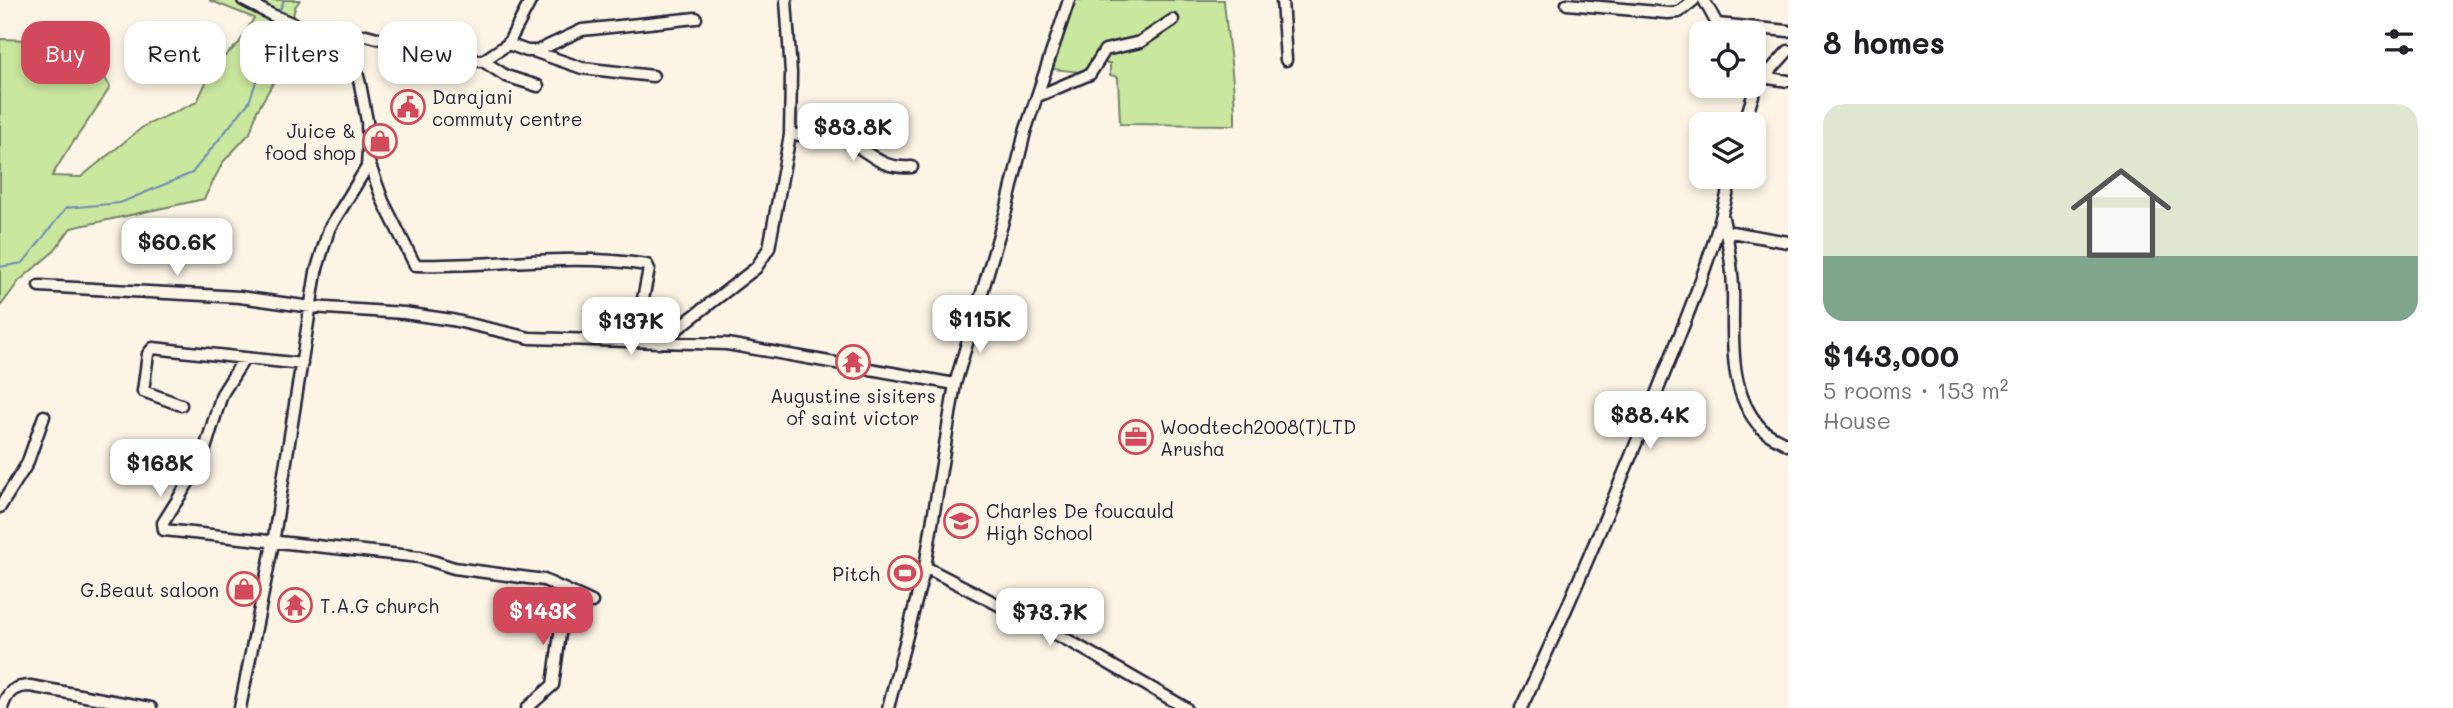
<!DOCTYPE html>
<meta charset="utf-8">
<style>
:root{--surface:#fff;--page:#f6f6f6;--text:#202124;--muted:#757577;--line:#e0e0e0;--accent:#d1495b}
body{margin:0;font-family:Mali,sans-serif;background:var(--page);color:var(--text);height:100vh;display:flex;flex-direction:column;font-size:26px;white-space:nowrap}
*{box-sizing:border-box;margin:0}
p{font-size:23px;color:var(--muted)}
.icon{flex:none;width:38px;height:38px;fill:none;stroke:currentColor;stroke-width:2;stroke-linecap:round;stroke-linejoin:round}
.map{position:relative;flex:1;overflow:hidden}
.panel{display:flex;flex-direction:column;background:var(--surface);width:665px}
.panel>*{flex:none}
.top-card{position:absolute;left:21px;top:21px;width:665px;height:63px;display:flex;gap:14px}
.buttons{position:absolute;left:1689px;top:21px;display:grid;gap:14px}
.buttons a{display:grid;place-items:center;width:77px;height:77px;border-radius:14px;background:var(--surface);box-shadow:0 4px 10px #0003;font-size:35px}
.price{position:absolute;translate:-50% -60px;padding:0 16px;border-radius:14px;background:#fff;color:#222;font-size:23px;line-height:46px;filter:drop-shadow(0 2px 4px #0008)}
.price::after{content:'';position:absolute;left:50%;top:42px;width:21px;height:16px;margin-left:-10px;background:inherit;clip-path:polygon(0 0,100% 0,50% 100%)}
.price.on{background:var(--accent);color:#fff}
ul{padding:0;list-style:none}
li{display:grid;align-content:center;gap:14px;height:371px;padding:0 35px}
li+li{border-top:2px solid var(--line)}
li span{display:grid;place-items:center;height:217px;border-radius:21px;color:#555}
li>.icon{margin-inline-start:auto}
span .icon{width:126px;height:126px;fill:#fffc;stroke-width:1}
li b{font-size:30px}
h2{display:flex;justify-content:space-between;align-items:center;height:84px;padding:0 35px;font-size:30px}
.chip{padding:0 24px;border-radius:21px;background:var(--surface);box-shadow:0 4px 10px #0003;font-size:24px;line-height:63px}
.chip.on{background:var(--accent);color:#fff}
main{display:flex;flex:1;min-height:0}
.map>svg:first-child{display:block}
</style>
<main>
<div class="map">
<svg width="1788" height="708" viewBox="0 0 1788 708">
<rect width="100%" height="100%" fill="#fcf5e5"/>
<filter id="ink" filterUnits="userSpaceOnUse"><feTurbulence type="fractalNoise" baseFrequency=".0143" numOctaves="2"/><feDisplacementMap in="SourceGraphic" scale="14" xChannelSelector="R" yChannelSelector="G"/><feConvolveMatrix kernelMatrix="1 2 1 2 8 2 1 2 1" color-interpolation-filters="sRGB"/></filter>
<g filter="url(#ink)">
<!-- green -->
<path fill="#cae79e" stroke="#76846c" stroke-width="2" d="M209,0h91l-5,7 -11,57 -27,47 -7,22 -27,29 -19,37 -133,29 -18,24 -34,29 -19,26v-268l30,1 52,-5 28,52c-18,31 -41,58 -58,89l29,1 63,-51 53,-24 16,-35 26,-24 15,-25z
M1065,0h159c3,42 12,83 11,125l-115,-1 -2,-47 -8,-2v-12h-11l-2,11 -53,-6z"/>
<g fill="none" stroke-linecap="round" stroke-linejoin="round">
<!-- stream -->
<path stroke="#6e8cb0" stroke-width="2" d="M279,12l5,-12
M0,267l23,-4 43,-55 54,-5 72,-30 57,-71 28,-81"/>
<!-- minor casing -->
<g stroke="#22223b" stroke-width="15">
<path id="minor" d="M1282,0l4,60
M1704,0l18,33
M1567,4l101,9 11,-1 15,-12
M1718,24l70,7
M333,40l33,-5 93,25 24,1 25,-17 23,-44
M508,44l19,7h10l45,-21 114,-12
M533,51l49,17 71,8
M483,61l23,15 32,10
M1762,77l26,4
M1038,96l52,-22 15,-24 35,-8 33,-22
M1744,124l12,-38 32,-35
M790,135c17,0 34,-2 51,4 31,11 34,30 71,28
M368,160l15,41 32,64c77,2 155,-13 232,0l2,4 -9,45 -16,27
M1723,218c5,23 9,46 10,70 1,46 -7,102 28,140 7,8 18,11 27,17
M1726,231l62,11
M39,286l201,11 71,10 93,6 48,7 78,18 197,6 228,40
M659,343l97,-75 13,-20 21,-113 1,-62 -5,-73
M244,359l-22,35 -21,68 -38,61 1,7 256,27 34,11 90,12 48,22
M181,405l-38,-14 5,-37 5,-6 149,16
M0,507l27,-43 17,-48
M925,567l148,76 113,65
M2,708c5,-16 12,-22 28,-22l121,22
M240,708l33,-165 43,-271 13,-43 38,-62 1,-17 -1,-29 -7,-37 -4,-15 -11,-18 -12,-11 -61,-25 -29,-15
M527,708l26,-23 13,-95
M888,708l37,-141 30,-183 51,-173 19,-79 44,-132
M1521,708c48,-101 90,-203 132,-306 29,-74 62,-148 78,-225"/>
</g>
<!-- minor -->
<use href="#minor" stroke="#fcf5e5" stroke-width="10"/>
</g>
</g>
<!-- icons -->
<defs>
<g id="civic-ring" transform="scale(1.75)"><circle r="9.5" fill="#fcf5e5" stroke="#d1495b" stroke-width="1.5"/><path d="M-.6-6.5H3V-4.5H.6V-3L4-1V1h2V6H-6V1h2V-1L-.6-3ZM-1.2 2.5V6h2.4V2.5Z" fill="#d1495b"/></g>
<g id="shop-ring" transform="scale(1.75)"><circle r="9.5" fill="#fcf5e5" stroke="#d1495b" stroke-width="1.5"/><path d="M-5-2.5h2.3a2.7 3.5 0 0 1 5.4 0H5L5.5 6h-11ZM-1.5-2.5h3a1.5 2.3 0 0 0-3 0Z" fill="#d1495b"/></g>
<g id="temple-ring" transform="scale(1.75)"><circle r="9.5" fill="#fcf5e5" stroke="#d1495b" stroke-width="1.5"/><path d="M0-6L5-2H3V0L6.5 2.5H4V6H1.5V3h-3V6H-4V2.5H-6.5L-3 0V-2H-5Z" fill="#d1495b"/></g>
<g id="office-ring" transform="scale(1.75)"><circle r="9.5" fill="#fcf5e5" stroke="#d1495b" stroke-width="1.5"/><path d="M-6-3h4V-5.5h4V-3h4V5H-6ZM-1-4.5V-3h2v-1.5ZM-6 0V1H6V0Z" fill="#d1495b"/></g>
<g id="school-ring" transform="scale(1.75)"><circle r="9.5" fill="#fcf5e5" stroke="#d1495b" stroke-width="1.5"/><path d="M0-5L7-2L0 1L-7-2ZM-4 1L0 2.5L4 1V4Q0 6-4 4Z" fill="#d1495b"/></g>
<g id="stadium-ring" transform="scale(1.75)"><circle r="9.5" fill="#fcf5e5" stroke="#d1495b" stroke-width="1.5"/><path d="M0-5a6.5 5 0 1 0 0 10a6.5 5 0 1 0 0-10ZM-3.5-1.8h7v3.6h-7Z" fill="#d1495b"/></g>
</defs>
<g fill-rule="evenodd">
<use href="#civic-ring" x="408" y="107"/>
<use href="#shop-ring" x="380" y="141"/>
<use href="#temple-ring" x="853" y="362"/>
<use href="#office-ring" x="1136" y="437"/>
<use href="#school-ring" x="961" y="521"/>
<use href="#stadium-ring" x="905" y="573"/>
<use href="#shop-ring" x="244" y="589"/>
<use href="#temple-ring" x="295" y="605"/>
</g>
<g text-anchor="middle" dominant-baseline="central" stroke-width="6" stroke-linejoin="round" paint-order="stroke">
<!-- poi labels -->
<g font-size="19" fill="#22223b" stroke="#fcf5e5" text-anchor="start">
<text x="432" y="96">Darajani<tspan x="432" dy="22">commuty centre</tspan></text>
<text x="356" y="130" text-anchor="end">Juice &amp;<tspan x="356" dy="22">food shop</tspan></text>
<text x="853" y="395" text-anchor="middle">Augustine sisiters<tspan x="853" dy="22">of saint victor</tspan></text>
<text x="1160" y="426">Woodtech2008(T)LTD<tspan x="1160" dy="22">Arusha</tspan></text>
<text x="986" y="510">Charles De foucauld<tspan x="986" dy="22">High School</tspan></text>
<text x="880" y="573" text-anchor="end">Pitch</text>
<text x="219" y="589" text-anchor="end">G.Beaut saloon</text>
<text x="320" y="605">T.A.G church</text>
</g>
</g>
</svg>
<div class="buttons">
<a><svg class="icon" aria-label="locate" viewBox="0 0 24 24"><circle cx="12" cy="12" r="6"/><path d="M12 2v4M12 18v4M2 12h4M18 12h4"/></svg></a>
<a><svg class="icon" aria-label="layers" viewBox="0 0 24 24"><path d="M12 4l9 5-9 5-9-5zM3 14l9 5 9-5"/></svg></a>
</div>
<b class="price" style="left:853px;top:163px">$83.8K</b>
<b class="price" style="left:177px;top:278px">$60.6K</b>
<b class="price" style="left:980px;top:355px">$115K</b>
<b class="price" style="left:631px;top:357px">$137K</b>
<b class="price" style="left:1650px;top:451px">$88.4K</b>
<b class="price" style="left:160px;top:499px">$168K</b>
<b class="price on" style="left:543px;top:647px">$143K</b>
<b class="price" style="left:1050px;top:648px">$73.7K</b>
<div class="top-card">
<a class="chip on">Buy</a>
<a class="chip">Rent</a>
<a class="chip">Filters</a>
<a class="chip">New</a>
</div>
</div>
<section class="panel">
<h2>8 homes<svg class="icon" aria-label="filters" viewBox="0 0 24 24"><path d="M4 7h16M4 17h16"/><circle cx="9" cy="7" r="2"/><circle cx="15" cy="17" r="2"/></svg></h2>
<ul>
<li><span style="background:linear-gradient(#dfe7d0 70%,#7fa58c 0)"><svg class="icon" aria-label="home" viewBox="0 0 24 24"><path d="M3 11l9-7 9 7M6 9v11h12V9"/></svg></span><div><b>$143,000</b><p>5 rooms · 153 m²</p><p>House</p></div></li>
</ul>
</section>
</main>
